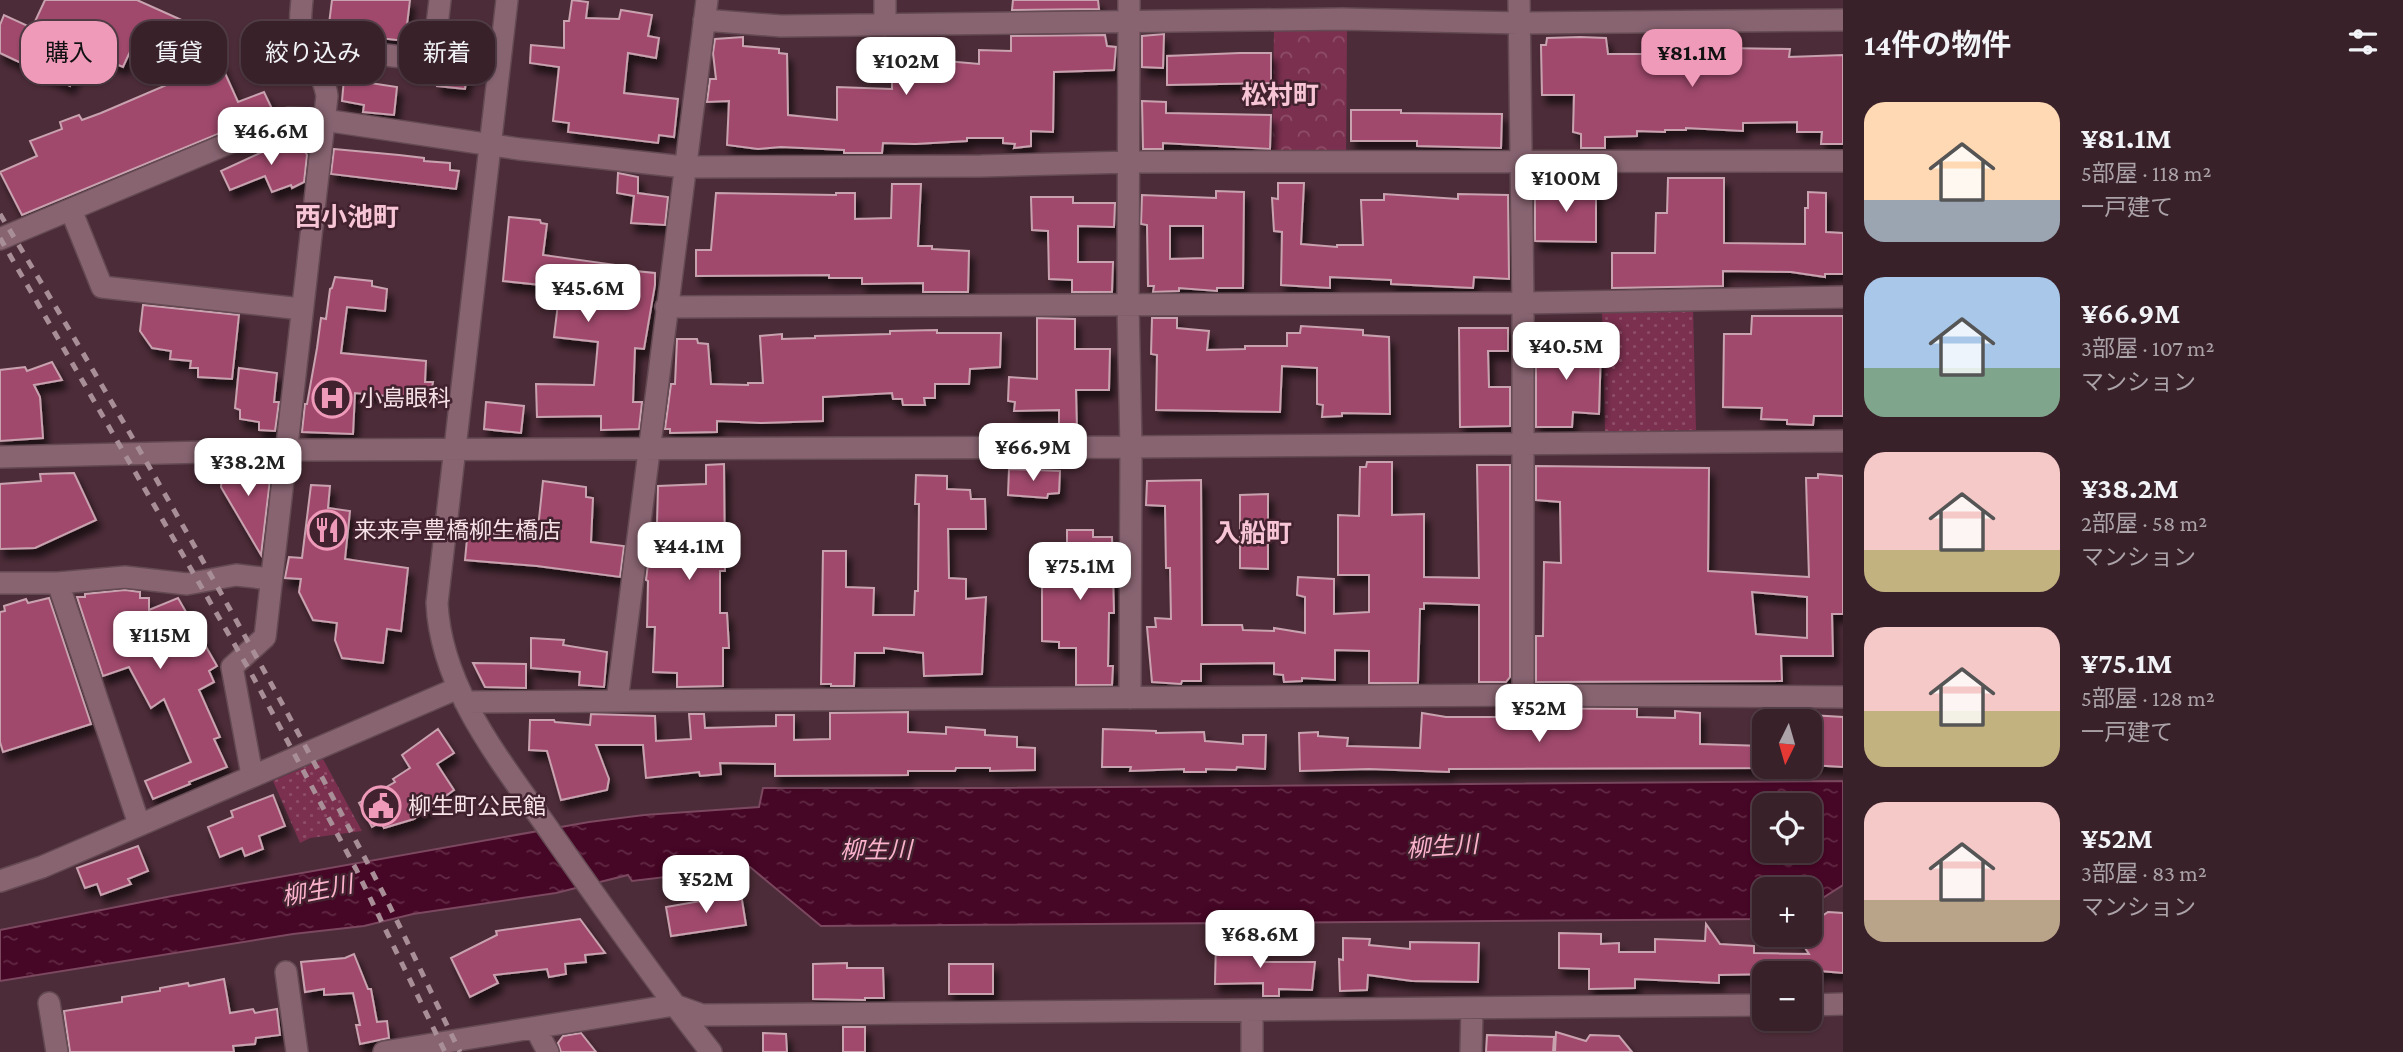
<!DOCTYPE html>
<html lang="ja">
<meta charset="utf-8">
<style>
:root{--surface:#39212a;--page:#402932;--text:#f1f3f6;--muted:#aba3a8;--line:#533e47;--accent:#ef9ab9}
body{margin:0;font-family:"Crimson Pro","Noto Sans JP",serif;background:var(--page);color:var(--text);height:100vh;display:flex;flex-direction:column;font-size:26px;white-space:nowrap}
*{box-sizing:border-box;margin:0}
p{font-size:23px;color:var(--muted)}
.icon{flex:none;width:38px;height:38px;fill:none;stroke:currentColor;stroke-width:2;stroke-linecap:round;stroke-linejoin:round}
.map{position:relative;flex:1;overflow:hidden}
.side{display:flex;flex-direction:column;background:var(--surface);width:560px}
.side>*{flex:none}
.hud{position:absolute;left:21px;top:21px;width:665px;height:63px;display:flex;gap:14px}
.needle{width:46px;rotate:185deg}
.tools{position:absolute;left:1752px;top:709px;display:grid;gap:14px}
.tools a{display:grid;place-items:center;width:70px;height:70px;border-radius:14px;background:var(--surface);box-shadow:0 2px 5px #0004,0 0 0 2px var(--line);font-size:35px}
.price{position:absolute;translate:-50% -60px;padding:0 16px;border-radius:14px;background:#fff;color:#222;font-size:23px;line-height:46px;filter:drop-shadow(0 2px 4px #0008)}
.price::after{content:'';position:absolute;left:50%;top:42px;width:21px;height:16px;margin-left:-10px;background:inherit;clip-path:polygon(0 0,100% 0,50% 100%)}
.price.current{background:var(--accent);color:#111}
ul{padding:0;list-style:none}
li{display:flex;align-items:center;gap:21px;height:175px;padding:0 21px}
li span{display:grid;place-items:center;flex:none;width:196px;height:140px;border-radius:21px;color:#555}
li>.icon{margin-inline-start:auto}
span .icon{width:84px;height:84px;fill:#fffc;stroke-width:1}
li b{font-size:30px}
h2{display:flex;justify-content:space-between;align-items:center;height:84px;padding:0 21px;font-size:30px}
.chip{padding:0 24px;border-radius:21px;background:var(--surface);box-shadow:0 2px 5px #0004,0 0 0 2px var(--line);font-size:24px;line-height:63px}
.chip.current{background:var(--accent);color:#111}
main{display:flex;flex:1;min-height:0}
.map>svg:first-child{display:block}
</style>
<main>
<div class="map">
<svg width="1843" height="1052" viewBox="0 0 1843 1052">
<defs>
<pattern id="forest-crowns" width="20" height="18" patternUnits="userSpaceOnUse" patternTransform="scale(1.75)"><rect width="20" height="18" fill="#7b304f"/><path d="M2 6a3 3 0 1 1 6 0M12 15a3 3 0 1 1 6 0" fill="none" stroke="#8e4e68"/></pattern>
<pattern id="park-dots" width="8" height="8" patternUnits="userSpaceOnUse" patternTransform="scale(1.75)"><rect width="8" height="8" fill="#7b304f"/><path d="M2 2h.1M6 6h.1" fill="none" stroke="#8e4e68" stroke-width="1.8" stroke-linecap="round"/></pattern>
<pattern id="water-ripples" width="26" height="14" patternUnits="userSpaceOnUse" patternTransform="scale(1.75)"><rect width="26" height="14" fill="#460625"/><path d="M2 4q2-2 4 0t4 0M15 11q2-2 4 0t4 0" fill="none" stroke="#612a45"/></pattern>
<filter id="shadow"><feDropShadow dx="4.5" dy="8" stdDeviation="3.5" flood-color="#0009"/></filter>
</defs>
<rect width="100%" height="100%" fill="#4c2c38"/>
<!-- forest -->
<path fill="url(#forest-crowns)" d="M1274,29l73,2 -1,124h-74z"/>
<!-- park -->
<path fill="url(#park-dots)" d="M1693,307l3,123 -91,2 -3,-123z
M323,759l39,72 -52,7 -10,5 -27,-62z"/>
<!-- water -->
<path fill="url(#water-ripples)" stroke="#7b4860" stroke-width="2" fill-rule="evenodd" d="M1843,781v104l-33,21v-17h-46v30l-943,7 -71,-59 -118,14 -4,-6 -72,18 -143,21 -49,12 -71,8 -293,47v-51l172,-34 417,-74 55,-7 115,-8 4,-19h225zM1764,805h46v45h-46z"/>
<!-- building -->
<path fill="#a0486c" stroke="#c9a2af" stroke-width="2" fill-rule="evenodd" filter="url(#shadow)" d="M45,0h92l49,22 -4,6 3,2 -11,17 -35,-15 -16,35 -38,-16 -15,35 -70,-33v-28l4,-10 28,13z
M332,0h78l-5,41 -77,-9z
M572,0l16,2 -2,16 33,1 2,-9 31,5 -4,21 11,2 -3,20 -28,-5 -4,40 54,6 -4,38 -15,-2 -1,8 -90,-11 1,-9 -16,-2 6,-54 -29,-4 1,-18 33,3v-27h5z
M1013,0h85l1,9 -87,1z
M1164,34l-1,34 -21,-1v-31z
M1105,35l2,11 9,1 -2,23 -60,2 -1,60 -22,-1v15l-17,2 1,-4 -12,-1v-5h-36v3l-52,3 -32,-1 -1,10h-38v-3l-63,-3 -23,2 -31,-4 2,-44 -22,1 3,-23h6l-3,-26 2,-14 28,-2v9l36,3v4l8,1 1,61 49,5v-33l55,2v-20h5l2,-14 35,1 1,4 44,4v-14l32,1v-15z
M1580,37l26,1 2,16h39v-6l48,2v-3l29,4v-3l66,1 -1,8 54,-2v89h-22l1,-12h-25v-10l-54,1v8l-57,-3v2h-21v2l-28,-1v5l-32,1v11h-24v-14l-8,-2 1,-37h-32l-1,-50h5l1,-7z
M1240,53h31v30l-104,2v-29z
M441,55l28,4 -4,30 -28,-3z
M220,62l18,40 26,-10 9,19 -251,104 -22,-43 37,-16 -7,-15 32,-12 -2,-7 19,-7 3,5 19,-7z
M344,79l53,8 -3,28 -31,-3 1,-7 -22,-4z
M1142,101l24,1v11l105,2 -1,34 -107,-6v6h-20z
M1351,110h50v3l101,1 -1,34 -84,-2v-5h-66z
M297,136l10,19 -3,27 -12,6 -1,-3 -19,7 -7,-16 -35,14 -9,-19z
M334,149l65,6 25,3v3l26,2v7l9,1 -3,18 -125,-15z
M618,173l20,4v16l30,4 -3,28 -34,-2 3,-27 -17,-3z
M1668,178h56v65l81,1v-36h3v-16l18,1v39l17,1v41h-18v3l-34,-5 -68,-1v15l-111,2v-35h43l1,-40h11z
M1278,183h26l-3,61 36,3v-2h26l-2,-45h23v-6l74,5v-5l50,1 1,84 -35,-2 -1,11 -82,-4v-4l-61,-3v11l-49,-3 1,-53 -8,-1 -2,-33 6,1z
M892,184h29l-3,62h14v3l37,2 -1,41h-45v-9l-61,1v-6h-33v-3l-133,1v-26h15l5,-57 120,2v-2h19v26l36,-1z
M1538,186l58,1v55l-61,-1v-46h3z
M1216,191l28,1 -1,96h-26v3l-38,-3v3l-26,1 1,-6h-6l-1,-61 -6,-1 1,-29 74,3zM1170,226h33v32l-33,1z
M1031,197h42v6h42l-1,24 -36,-1v36h35l-1,30h-40v-12l-23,-1 -1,-48 -16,-1z
M509,217l31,3 1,3 6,1 -4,31 73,10 -1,4 40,4v12l-11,64 -9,-1 -2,54h9l-3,27 -38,1v-14l-64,1 -1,-33 58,1 4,-43 -44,-5 6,-50 -57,-6z
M335,277l37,4v5l15,3 -2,22 -38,-4 -6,46 85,8 -1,21h8l-3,18 -75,-7 -2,41 -51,-2 3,-28h2l10,-56 4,-30 5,1 4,-30 2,-1z
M143,305l96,10 -7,64 -34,-2v-9h-8l1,-7 -21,-2 1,-8 -19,-3 -12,-17z
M1752,316h91v100h-29l-1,9 -26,-1v-4l-26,-1 1,-11 -39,-1 1,-73h27z
M1037,318l38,1v30h35l-1,41h-33l1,40 -18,1v-21l-45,1 1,-9 -7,-1 1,-24 28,2z
M1152,318h25v10l32,3 -2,19 38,-1v-3h42v-13h13l1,-7 62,4v5l26,2 1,77 -48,-1v3l-20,1 1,-12 -6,-1v-36l-35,-2 -2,46 -124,-2 1,-55 -6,-1z
M1459,328h49v23h-20l1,36h21v39l-50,1z
M937,330v3h64l-1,34 -30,2 -1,15h-34v14h-11l1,7h-22l-1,-6h-9l-1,-6 -69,4v24l-62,2 -44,-2v11l-47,1v-4h-5l6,-45h4l2,-45h20l1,4 10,1 3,40 37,1v-2h15l-3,-47 22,-2v5l33,-1v-2l75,-2v-3z
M1536,339l35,1v7h30l-2,67 -26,-2 -1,15h-36z
M52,362l10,18 -28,5 6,12 3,41 -43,3v-71l25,-3 2,4z
M239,368l38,5 -3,29h5l-4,29 -16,-1v-8l-19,-3v-9l-5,-2z
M486,402l38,4 -3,27 -37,-4z
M1367,462h25v53l32,-1v63l55,1 -2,-113h33v212l-4,5h-27v-77l-55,-2v6h-4l-2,74h-49v-32l-34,-1v30l-33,-2v3l-18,1 -1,-7 -9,-1v-11l-73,1v17h-19l-1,3 -29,-2 -5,-55h9l-1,-9 16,1 -1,-51h-4l-1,-62 -19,-1 1,-24 54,-1 1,145h40l1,5 31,1v-3l31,5v-36l-8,-2 1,-18 36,2v35l35,-2v-37h-31v-60l21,1 1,-49h6z
M724,464l1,107h-5v42h7l2,35h-6v38l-46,1v-14l-24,-1 2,-45h-8l1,-46 -2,-1 7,-56h4l1,-38 48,-2v-19z
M223,466l48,5 -10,84 -40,-68z
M1536,466l173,2 -1,103 101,6 -3,-99h12v-4l25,2v138h-11l1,42h-52l1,25 -246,1v-46h7l1,-74 17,1 -1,-61 -24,-2zM1752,592l55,5v41l-51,-4z
M1009,469l51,2 -1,22 -11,1 -1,4 -39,-3z
M74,473l22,47 -61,28 -35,1v-65l41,-3 -1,-7z
M916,475l31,1v13l23,1 1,9h14l1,30h-38l1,49 17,1v20l20,-2 -4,77 -58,2 -1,-23 -39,-5v5h-29l-1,33h-23v-2h-10l2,-133h23v36l28,1 -1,27h41l1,-24h3l1,-87h-4z
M543,481l43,6v10l7,1 -2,44 33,4 -4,31 -83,-11 -72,-6 3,-32 18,1v4l51,5z
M311,485l19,1 -2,22 22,3 -5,48 63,9 -7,63 -14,-2 -4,34 -41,-5 -7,-18 2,-17 -24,-3 -14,-28 2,-13 -16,-1 4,-21 13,1z
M1268,494v75l-28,-1v-73z
M1067,530h26v7h19l2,76h-5l-1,53h5l-1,19h-36v-37h-17v-6l-17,-1v-97l25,2z
M125,590l15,2v6h9v12l29,-12 39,68 -8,5 5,11 -15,8 21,47 -6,2 13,28 -38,15 1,2 -37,15 -8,-18 46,-19 -27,-63 -13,9 -22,-41 -26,9 -26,-79h8v-3z
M49,598l42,126 -88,28 -3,-10v-130l5,-1 -1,-5 22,-7 2,4z
M531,638l33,2 -1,5 44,7 -3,35 -25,-2 1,-13 -49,-4z
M473,663l53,1v24l-41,-1z
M1499,708l138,1v8l38,1v-7l25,2v31l64,2v22l-315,1v3l-80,-3 -69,2 -1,-38 19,-1v4l30,2 -1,8 73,2 2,-35 24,4h53z
M908,712v20l38,2v-7l39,3v5l32,2v10l18,1v22l-45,1v-3h-34l-1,3h-47v4l-133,1v-12l-55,-1 1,11 -21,2 -1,-4 -53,6 -3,-33h-47l13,34 -2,11 -46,10 -14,-49 -18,-1 1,-30h24l1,2 35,3 1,-11 64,2 1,25 35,-2 -2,-25h15l1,14 71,-2v-11h18v25l36,-1v-26z
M1810,715l33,2v50l-33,-2z
M438,729l16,24 -17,11 17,26 -40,29 -30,9 -3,-6 -9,5 -13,-24 36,-21 -2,-3 17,-11 -8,-13z
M1103,729l53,2v2l48,-1 1,9 38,3v-9h23l-1,34 -28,-2 -1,3 -30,-1v3h-22v-3l-54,2 1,-4h-29z
M273,795l12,31 -26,10 4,13 -18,7 -3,-8 -22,9 -12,-30 25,-10 -2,-6z
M138,846l10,25 -20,8 3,5 -30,11 -4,-11 -12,4 -8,-20z
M741,894l5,31 -75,11 -5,-29z
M1828,912l15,1v60l-24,-2 1,2 -101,2v8l-84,-4v9l-46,1v-20l-30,-1v-35l42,1v10l18,-1v9h36v-13l50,2 1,-17 14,20 34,2v7l55,1 -13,-20h14v-10z
M580,919l25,34 -20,2 1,7 -21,2 1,10 -17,3 -2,-8 -53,6 4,8 -28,14 -19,-39 46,-23 -1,-4z
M1343,938l27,1 -1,6 41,4v-7l69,1 -1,39 -66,-1 -44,-6 -1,15 -27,1 -1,-32 4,1z
M1216,941l16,1v6h26v14h57l-3,28 -33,-1v7h-16v-13l-48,1z
M354,954l14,35h3l6,33 10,-1 2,17 -29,6 -4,-19h4l-7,-32 -29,2v-6l-19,3 -4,-30 44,-4z
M847,963v5h36l1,30h-19v2l-52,-1v-35z
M949,964h44v30h-44z
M224,979l6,34 23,-4 2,4 22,-4 3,26 -24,3 -1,6 -22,2 1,6h-164l-6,-41 58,-9v-5l38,-6v-3l28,-5 1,3z
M843,1027h22v25h-22z
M1556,1032l30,9 4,-6 29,1 13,16h-77z
M581,1033l15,19h-35l-3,-9 5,-7z
M763,1033l23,1 1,18h-24z
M1487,1035l67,2 -1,15h-67z"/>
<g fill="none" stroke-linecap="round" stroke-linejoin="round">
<!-- minor casing -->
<g stroke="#644a53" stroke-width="24">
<path id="minor" d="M507,0l-70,603c4,89 69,164 117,234 51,73 102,145 157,215
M885,0v25
M1129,0l-1,305 3,142 -1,251
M1519,0l4,303v392
M704,20l77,6 561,-7 177,4 324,-3
M436,34l66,8
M307,46l104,12 24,-16 5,-42
M71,210l31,77 200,22
M0,239l289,-121 35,2 195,29 165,18 297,-1 149,-4 713,-1
M666,307l857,-4 320,-6
M0,457l285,-7 846,-3 712,-6
M0,583h58l67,-6 62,7 49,-9 35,4
M58,583l81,241
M617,701l90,-701
M465,702l1058,-7 320,2
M252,775l-20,-108 33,-30 62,-541c-3,-22 -19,-41 -25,-62 -3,-11 -1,-23 0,-34
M0,881l42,-14 416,-179
M286,972l11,80
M49,1003l8,49
M1810,1005l33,-1
M536,1029l12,23
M384,1052l290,-47 28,10 1062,-10
M1252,1052v-41
M1471,1052l1,-43"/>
</g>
<!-- minor -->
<use href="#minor" stroke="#886471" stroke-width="21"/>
<!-- rail -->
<path stroke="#a88e97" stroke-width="5" stroke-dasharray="9 9" stroke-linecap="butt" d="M0,214c128,212 252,429 367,648 33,62 62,127 93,190
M0,238l251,435 106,198 88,181"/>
</g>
<!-- icons -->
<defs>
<g id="hospital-ring" transform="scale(2.0125)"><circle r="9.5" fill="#41222e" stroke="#ef9ab9" stroke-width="1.5"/><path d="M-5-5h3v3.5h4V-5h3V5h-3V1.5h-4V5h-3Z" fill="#ef9ab9"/></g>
<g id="restaurant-ring" transform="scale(2.0125)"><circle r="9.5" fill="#41222e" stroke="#ef9ab9" stroke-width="1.5"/><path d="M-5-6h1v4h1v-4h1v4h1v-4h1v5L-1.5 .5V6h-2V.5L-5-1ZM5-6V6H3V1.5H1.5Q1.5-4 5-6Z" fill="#ef9ab9"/></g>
<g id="civic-ring" transform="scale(2.0125)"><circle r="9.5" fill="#41222e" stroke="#ef9ab9" stroke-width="1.5"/><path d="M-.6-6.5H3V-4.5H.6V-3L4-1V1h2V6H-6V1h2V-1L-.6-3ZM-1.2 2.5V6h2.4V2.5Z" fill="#ef9ab9"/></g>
</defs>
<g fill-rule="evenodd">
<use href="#hospital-ring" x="332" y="398"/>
<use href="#restaurant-ring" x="327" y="530"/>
<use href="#civic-ring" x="381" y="806"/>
</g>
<g text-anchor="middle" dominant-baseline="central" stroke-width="5" stroke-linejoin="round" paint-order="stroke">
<!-- poi labels -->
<g font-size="23" fill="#f7e2e8" stroke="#41222e" text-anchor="start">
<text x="359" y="398">小島眼科</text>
<text x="354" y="530">来来亭豊橋柳生橋店</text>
<text x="408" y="806">柳生町公民館</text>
</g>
<!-- water labels -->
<g font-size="24" font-style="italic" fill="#fbb2cb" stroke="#41222e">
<text transform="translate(1442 846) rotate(-4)">柳生川</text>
<text x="876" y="849">柳生川</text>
<text transform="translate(317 890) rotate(-11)">柳生川</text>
</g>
<!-- quarter labels -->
<g font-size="26" font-weight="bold" fill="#f7c5d5" stroke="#41222e">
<text x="1280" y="95">松村町</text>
<text x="347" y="217">西小池町</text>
<text x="1253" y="533">入船町</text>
</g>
</g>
</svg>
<div class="tools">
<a><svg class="needle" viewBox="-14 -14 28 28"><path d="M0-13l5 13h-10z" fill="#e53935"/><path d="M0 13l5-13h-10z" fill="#aba3a8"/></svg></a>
<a><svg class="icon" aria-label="locate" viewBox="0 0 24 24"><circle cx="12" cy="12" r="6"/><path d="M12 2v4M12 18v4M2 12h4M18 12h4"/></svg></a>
<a>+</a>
<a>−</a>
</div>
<b class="price current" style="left:1692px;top:89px">¥81.1M</b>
<b class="price" style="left:906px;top:97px">¥102M</b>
<b class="price" style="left:271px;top:167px">¥46.6M</b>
<b class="price" style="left:1566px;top:214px">¥100M</b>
<b class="price" style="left:588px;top:324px">¥45.6M</b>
<b class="price" style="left:1566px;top:382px">¥40.5M</b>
<b class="price" style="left:1033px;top:483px">¥66.9M</b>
<b class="price" style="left:248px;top:498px">¥38.2M</b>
<b class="price" style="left:689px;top:582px">¥44.1M</b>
<b class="price" style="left:1080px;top:602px">¥75.1M</b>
<b class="price" style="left:160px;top:671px">¥115M</b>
<b class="price" style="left:1539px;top:744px">¥52M</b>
<b class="price" style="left:706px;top:915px">¥52M</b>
<b class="price" style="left:1260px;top:970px">¥68.6M</b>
<div class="hud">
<a class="chip current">購入</a>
<a class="chip">賃貸</a>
<a class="chip">絞り込み</a>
<a class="chip">新着</a>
</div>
</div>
<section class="side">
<h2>14件の物件<svg class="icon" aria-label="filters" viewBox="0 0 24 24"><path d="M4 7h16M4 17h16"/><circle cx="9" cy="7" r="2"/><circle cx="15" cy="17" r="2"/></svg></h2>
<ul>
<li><span style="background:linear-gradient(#ffd9b3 70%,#9aa5b1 0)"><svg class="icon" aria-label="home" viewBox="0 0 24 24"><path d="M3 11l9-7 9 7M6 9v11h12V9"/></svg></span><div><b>¥81.1M</b><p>5部屋 · 118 m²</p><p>一戸建て</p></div></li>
<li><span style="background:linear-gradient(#a9c7e8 65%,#7fa58c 0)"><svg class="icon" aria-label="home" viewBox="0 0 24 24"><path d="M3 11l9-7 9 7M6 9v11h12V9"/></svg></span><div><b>¥66.9M</b><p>3部屋 · 107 m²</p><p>マンション</p></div></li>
<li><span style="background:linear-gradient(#f6c9c9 70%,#c2b280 0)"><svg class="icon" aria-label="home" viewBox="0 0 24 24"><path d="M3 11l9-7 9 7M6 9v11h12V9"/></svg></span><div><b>¥38.2M</b><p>2部屋 · 58 m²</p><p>マンション</p></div></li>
<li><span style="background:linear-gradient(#f6c9c9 60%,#c2b280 0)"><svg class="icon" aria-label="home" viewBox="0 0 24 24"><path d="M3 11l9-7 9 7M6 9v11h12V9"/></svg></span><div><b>¥75.1M</b><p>5部屋 · 128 m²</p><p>一戸建て</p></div></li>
<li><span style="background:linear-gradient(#f6c9c9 70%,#b9a48a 0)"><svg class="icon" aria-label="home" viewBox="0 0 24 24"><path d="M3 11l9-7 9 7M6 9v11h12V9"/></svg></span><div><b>¥52M</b><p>3部屋 · 83 m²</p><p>マンション</p></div></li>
</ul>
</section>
</main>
